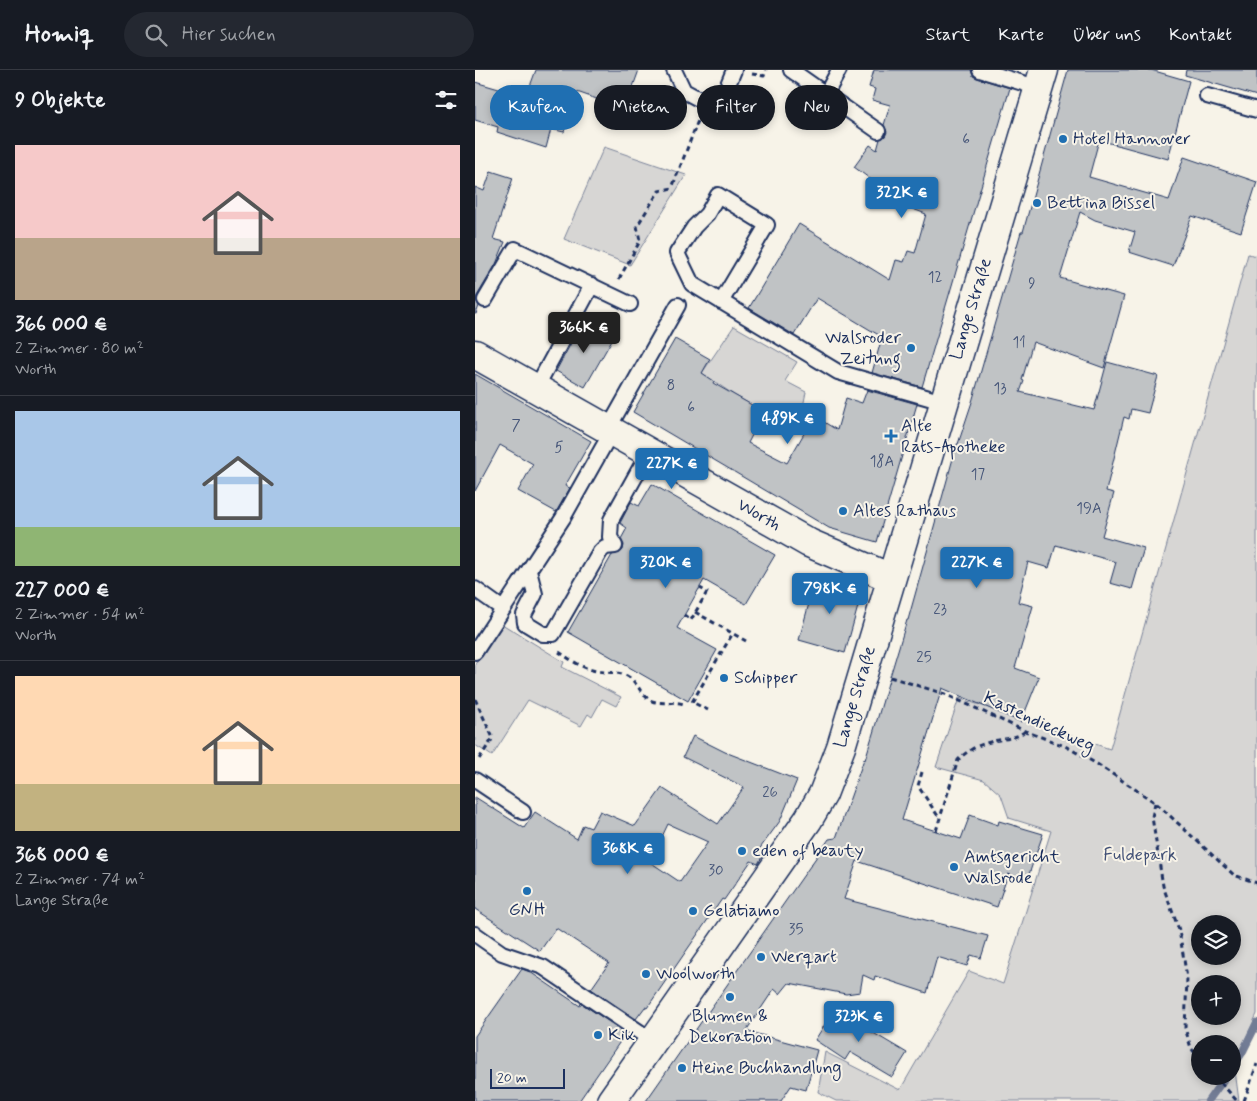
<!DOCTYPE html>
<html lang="de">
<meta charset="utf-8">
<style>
:root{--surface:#171b24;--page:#242831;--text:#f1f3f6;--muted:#9ea1a6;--line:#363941;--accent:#1f6fb2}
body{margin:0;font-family:Mynerve,sans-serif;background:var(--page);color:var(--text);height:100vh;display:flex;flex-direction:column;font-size:19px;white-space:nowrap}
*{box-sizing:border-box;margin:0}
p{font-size:16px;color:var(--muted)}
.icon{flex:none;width:28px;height:28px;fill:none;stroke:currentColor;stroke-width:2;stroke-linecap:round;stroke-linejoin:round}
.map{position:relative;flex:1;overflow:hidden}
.drawer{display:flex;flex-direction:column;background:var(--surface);width:475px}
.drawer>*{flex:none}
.top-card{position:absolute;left:15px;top:15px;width:475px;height:45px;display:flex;gap:10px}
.tools{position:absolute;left:716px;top:845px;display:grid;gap:10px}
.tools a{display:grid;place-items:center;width:50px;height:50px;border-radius:50%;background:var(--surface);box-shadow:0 2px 8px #0003;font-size:25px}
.scale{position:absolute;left:15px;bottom:12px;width:75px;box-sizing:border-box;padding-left:5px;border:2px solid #1b2f5e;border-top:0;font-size:14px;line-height:18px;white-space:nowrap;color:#1b2f5e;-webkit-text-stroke:4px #f7f3e8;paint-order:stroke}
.price{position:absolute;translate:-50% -42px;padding:0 11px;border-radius:5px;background:var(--accent);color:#fff;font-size:16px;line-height:32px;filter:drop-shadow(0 1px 2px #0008)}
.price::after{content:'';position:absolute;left:50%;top:30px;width:15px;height:11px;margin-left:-8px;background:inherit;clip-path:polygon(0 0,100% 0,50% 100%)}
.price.current{background:#222;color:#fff}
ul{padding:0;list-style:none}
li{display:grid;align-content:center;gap:10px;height:265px;padding:0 15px}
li+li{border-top:1px solid var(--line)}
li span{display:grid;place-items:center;height:155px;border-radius:0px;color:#555}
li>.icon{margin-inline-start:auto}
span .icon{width:90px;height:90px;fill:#fffc;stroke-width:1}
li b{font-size:21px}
h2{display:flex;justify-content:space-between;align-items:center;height:60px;padding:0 15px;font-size:21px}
.chip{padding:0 18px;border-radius:22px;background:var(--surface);box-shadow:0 2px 8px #0003;font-size:18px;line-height:45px}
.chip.current{background:var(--accent);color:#fff}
header{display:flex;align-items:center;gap:30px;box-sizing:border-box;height:70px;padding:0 25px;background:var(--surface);border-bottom:1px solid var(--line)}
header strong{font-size:24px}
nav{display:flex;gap:28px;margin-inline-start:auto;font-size:18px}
.search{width:350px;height:45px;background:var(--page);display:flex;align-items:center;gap:12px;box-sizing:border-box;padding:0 18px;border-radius:28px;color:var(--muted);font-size:19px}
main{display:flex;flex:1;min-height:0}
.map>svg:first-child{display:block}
</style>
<header>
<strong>Homiq</strong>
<div class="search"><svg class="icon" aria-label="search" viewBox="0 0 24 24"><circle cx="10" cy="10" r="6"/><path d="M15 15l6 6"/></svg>Hier suchen</div>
<nav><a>Start</a><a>Karte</a><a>Über uns</a><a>Kontakt</a></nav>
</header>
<main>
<section class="drawer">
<h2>9 Objekte<svg class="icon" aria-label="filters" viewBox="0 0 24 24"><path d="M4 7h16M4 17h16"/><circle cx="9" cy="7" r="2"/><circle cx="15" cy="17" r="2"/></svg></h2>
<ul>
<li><span style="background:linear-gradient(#f6c9c9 60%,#b9a48a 0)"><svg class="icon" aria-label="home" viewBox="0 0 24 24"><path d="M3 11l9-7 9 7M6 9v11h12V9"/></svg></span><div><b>366 000 €</b><p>2 Zimmer · 80 m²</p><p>Worth</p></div></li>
<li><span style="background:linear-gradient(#a9c7e8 75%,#8fb573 0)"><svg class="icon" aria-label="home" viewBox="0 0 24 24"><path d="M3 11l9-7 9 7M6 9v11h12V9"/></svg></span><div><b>227 000 €</b><p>2 Zimmer · 54 m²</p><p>Worth</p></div></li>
<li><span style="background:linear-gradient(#ffd9b3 70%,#c2b280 0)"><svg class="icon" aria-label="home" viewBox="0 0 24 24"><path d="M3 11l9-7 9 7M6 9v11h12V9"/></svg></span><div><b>368 000 €</b><p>2 Zimmer · 74 m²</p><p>Lange Straße</p></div></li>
</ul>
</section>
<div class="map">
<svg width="782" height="1031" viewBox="0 0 782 1031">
<rect width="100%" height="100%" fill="#f7f3e8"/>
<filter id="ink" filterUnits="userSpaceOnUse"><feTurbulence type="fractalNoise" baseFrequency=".02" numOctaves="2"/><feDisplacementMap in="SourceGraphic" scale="10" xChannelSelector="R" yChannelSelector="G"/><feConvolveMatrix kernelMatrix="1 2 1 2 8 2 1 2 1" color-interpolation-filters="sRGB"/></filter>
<g filter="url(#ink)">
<!-- green -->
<path fill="#d7d6d4" stroke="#798299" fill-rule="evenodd" d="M129,77l82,28 -56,90 -66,-26z
M773,184l9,2v758l-23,49 5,38h-403l-18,-9 7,-40 75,38 69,-119 34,13 48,-153 -42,-13 -8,-23 -17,-15 -48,-13 23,-69 151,51zM725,854h33v32h-33zM725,914h33v32h-33zM725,974h33v32h-33z
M259,256l63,36 -12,19 21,11 -4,20 -9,16 -59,-33 -32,-22z
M27,554l62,38 -2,5 59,30 -5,9 -14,-7 -10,18 -4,-3 -7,12 -53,-26 -36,56 -17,-11v-81z"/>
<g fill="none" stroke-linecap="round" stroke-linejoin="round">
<!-- stream -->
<path stroke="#727c95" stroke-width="8" d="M758,996l9,-13 15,-30
M733,1031l18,-25"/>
</g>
<!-- building -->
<path fill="#c0c3c5" stroke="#1b2f5e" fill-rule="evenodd" d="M61,0h103l-14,39 -48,-17 -13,40 -13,-3 -5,19 -49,-16 1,-5 -23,-7v-38l51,15z
M399,0h97l2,6 4,2 33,10 -88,299 -50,-14 10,-36 -65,-39 -23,37 -45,-27 50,-84 91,56 6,-20 8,2 4,-11 7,2 11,-39 -37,-14 -19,-14 3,-5 -19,-14 16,-22 7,5 3,-11 5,-3 2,-4 -3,-7 6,-20 -18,-5 3,-11 -6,-2z
M593,0h83l38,11 -21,78 -69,-19 -10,37 80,23 15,-43 73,25 -16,50 -49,-16 -19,50 -44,-14 6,-20 -40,-12 -15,-8 -20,66 64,18 -20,72 -71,-26 -11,38 2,1 -4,11 74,18 13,-48 51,14 -10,37 -17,-4 -2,10 -5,-2 -18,74 8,2 -12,43 42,12 -12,41 -22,-6 6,-21 -60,-17 -7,23 -21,-6 -10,40 15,4 -18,62 24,9 -18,45 -79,-34 -40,132 59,19 9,-24 28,10 1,-4 44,13 -16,46 -19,-6 -11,33 -140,-46 -13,38 144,37 -7,22 -10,-3 -4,11 -30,-9 -10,36 -52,-17 -1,4 -11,-5 -3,17 -14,2 -57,-11 -9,11 -6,-5 -28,42 71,19 -11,40 -15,-4 -10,15h-135l183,-262 7,-1 28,-79 1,1 42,-140h1l49,-176h1l14,-42 49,-170h2z
M711,0h71v26l-72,-21z
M16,101l22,7 -20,61 12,3 -9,22 -19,32 -1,4 3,6 -3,8h-1v-127l9,4z
M108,251l30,17 -28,49 -29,-16z
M200,269l35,20 -8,14 12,8 -1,2 51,29 -16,31 39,20 27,-47 23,14 9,-32 16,5 5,-13 50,14 -40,138 -48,-14 -196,-116z
M0,304l116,67 -26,45 5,2 -14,24 -38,-21 15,-27 -33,-19 -25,46z
M177,414l123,71 -29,49 -42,-24 -27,48 40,22 -29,51 -120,-69 44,-77 7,-2 4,-3 1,-5 -3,-6 6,-11 -7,-5 11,-21 8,4z
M342,504l15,9 30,9 -17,61 -46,-13z
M218,666l32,16 72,28 -17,41 -22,30 5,4 -5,9 -7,-3 -27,39 -2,-1 -75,109 -2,-1 -9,12 -45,-30 18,-26 -53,-35 -16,23 -65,-42v-112l49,31 11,-16 42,27 6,-14 8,3 9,-17 35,15 27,-38 56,36 26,-37 -61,-30zM193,754l40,18 -28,40 -30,-20z
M47,899l8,3 50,34 1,-3 45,30 -47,68h-104v-65z
M361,937l30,19 -1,2 42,25 -15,24 -42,-25 -5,8 -30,-20z"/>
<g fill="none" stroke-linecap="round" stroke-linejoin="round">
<!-- lane casing -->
<g stroke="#1b2f5e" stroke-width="18">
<path id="lane" d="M199,0l10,21 13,7 15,1 13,-7 9,-22
M316,0l87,61
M505,0l59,18
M351,24l13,-24
M732,26l50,14
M10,230l30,-51 115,55
M246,232l46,-77 -49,-30 -11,19 -13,13 -17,26 15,31 146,88 105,30
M61,318l56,-103
M133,359l70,-124
M54,501l6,23 -11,21 1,8 18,11h10l47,-82 5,-5 10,-1 -5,-9 1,-17 38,-68
M0,519l28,20
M0,582l88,-134 49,-87
M0,710l48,32
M0,864l27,19 41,14 110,74"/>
</g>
<!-- street casing -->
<g stroke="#1b2f5e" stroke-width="31">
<path id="street" d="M0,284l334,189 70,30 12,3"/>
</g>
<!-- primary casing -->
<g stroke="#1b2f5e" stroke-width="31">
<path id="primary" d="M136,1031l197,-281 15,-26 18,-47 203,-677"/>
</g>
<!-- path -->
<path stroke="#1b2f5e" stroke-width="3" stroke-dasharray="5 4" stroke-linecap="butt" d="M277,4l12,2 2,-6
M144,209l21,-38 -3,-15 22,-35 13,-3 27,-70
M220,542l51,29
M209,545l7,5 16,-28 -7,-4
M84,582c12,8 24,17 38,19 10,2 20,0 30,5 11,6 14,20 25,25 11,4 23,-1 34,4
M415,607l55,17 80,37 40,15 32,18 59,39 78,72 23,8
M0,629l18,39 -16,24
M233,640l-16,-8 41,-69
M447,702l-4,14 22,33
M680,733l-3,14 11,69 16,44 8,48 -2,50 6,20 9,11
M461,761l22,-71c9,-9 19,-15 32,-18 12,-4 25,-2 35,-11
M740,1006l22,25
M769,1031l13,-37"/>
<!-- lane -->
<use href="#lane" stroke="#f7f3e8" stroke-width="14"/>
<!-- street -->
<use href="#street" stroke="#f7f3e8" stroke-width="28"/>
<!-- primary -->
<use href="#primary" stroke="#f7f3e8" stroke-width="28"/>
</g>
</g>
<!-- markers -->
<g fill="#1f6fb2" stroke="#f7f3e8" stroke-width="2">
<circle cx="588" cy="69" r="5"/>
<circle cx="562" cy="133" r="5"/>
<circle cx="436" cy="278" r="5"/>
<path d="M413.5 358.5h5v5h5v5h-5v5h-5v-5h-5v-5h5z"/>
<circle cx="368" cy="441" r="5"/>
<circle cx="249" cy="608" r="5"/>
<circle cx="267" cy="781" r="5"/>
<circle cx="479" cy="797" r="5"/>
<circle cx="52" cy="821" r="5"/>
<circle cx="218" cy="841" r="5"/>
<circle cx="286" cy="887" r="5"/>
<circle cx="171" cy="904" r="5"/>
<circle cx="255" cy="927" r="5"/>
<circle cx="123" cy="965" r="5"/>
<circle cx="207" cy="998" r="5"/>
</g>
<g text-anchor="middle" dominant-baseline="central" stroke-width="4" stroke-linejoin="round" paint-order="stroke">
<!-- number labels -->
<g font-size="15" fill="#445478">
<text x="491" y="70">6</text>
<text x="460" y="208">12</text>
<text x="557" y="214">9</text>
<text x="544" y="273">11</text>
<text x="196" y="316">8</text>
<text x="525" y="319">13</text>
<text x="216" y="338">6</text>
<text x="41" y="356">7</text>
<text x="84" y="378">5</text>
<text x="407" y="392">18A</text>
<text x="503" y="405">17</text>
<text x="614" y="439">19A</text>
<text x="465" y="540">23</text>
<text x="449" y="588">25</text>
<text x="295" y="723">26</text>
<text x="241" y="801">30</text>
<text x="321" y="860">35</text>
</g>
<!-- poi labels -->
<g font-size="18" fill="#1b2f5e" stroke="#f7f3e8" text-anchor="start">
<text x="598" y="69">Hotel Hannover</text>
<text x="572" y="133">Bettina Bissel</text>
<text x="426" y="268" text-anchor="end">Walsroder<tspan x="426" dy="21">Zeitung</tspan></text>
<text x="426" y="356">Alte<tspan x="426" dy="21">Rats-Apotheke</tspan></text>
<text x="378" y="441">Altes Rathaus</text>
<text x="259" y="608">Schipper</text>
<text x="277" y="781">eden of beauty</text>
<text x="489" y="787">Amtsgericht<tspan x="489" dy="21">Walsrode</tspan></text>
<text x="52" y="840" text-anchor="middle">GNH</text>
<text x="228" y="841">Gelatiamo</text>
<text x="296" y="887">Werqart</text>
<text x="181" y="904">Woolworth</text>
<text x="255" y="946" text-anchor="middle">Blumen &amp;<tspan x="255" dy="21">Dekoration</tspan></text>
<text x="133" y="965">Kik</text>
<text x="217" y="998">Heine Buchhandlung</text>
</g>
<!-- street labels -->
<g font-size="18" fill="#1b2f5e" stroke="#f7f3e8">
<text transform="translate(496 239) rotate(-73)">Lange Straße</text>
<text transform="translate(284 445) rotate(30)">Worth</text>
<text transform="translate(380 627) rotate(-73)">Lange Straße</text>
<text transform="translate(564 652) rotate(25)">Kastendieckweg</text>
</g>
<!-- park labels -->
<g font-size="18" fill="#415076" stroke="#f7f3e8">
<text x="665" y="785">Fuldepark</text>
</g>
</g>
</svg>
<div class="tools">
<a><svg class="icon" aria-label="layers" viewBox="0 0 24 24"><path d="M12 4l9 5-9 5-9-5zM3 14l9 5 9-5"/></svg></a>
<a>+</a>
<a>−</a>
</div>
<div class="scale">20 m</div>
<b class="price" style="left:427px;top:149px">322K €</b>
<b class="price current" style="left:109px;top:284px">366K €</b>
<b class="price" style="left:313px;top:375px">489K €</b>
<b class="price" style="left:197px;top:420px">227K €</b>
<b class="price" style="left:191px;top:519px">320K €</b>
<b class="price" style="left:502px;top:519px">227K €</b>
<b class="price" style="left:355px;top:545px">798K €</b>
<b class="price" style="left:153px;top:805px">368K €</b>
<b class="price" style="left:384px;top:973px">323K €</b>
<div class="top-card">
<a class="chip current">Kaufen</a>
<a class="chip">Mieten</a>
<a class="chip">Filter</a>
<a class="chip">Neu</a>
</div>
</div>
</main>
